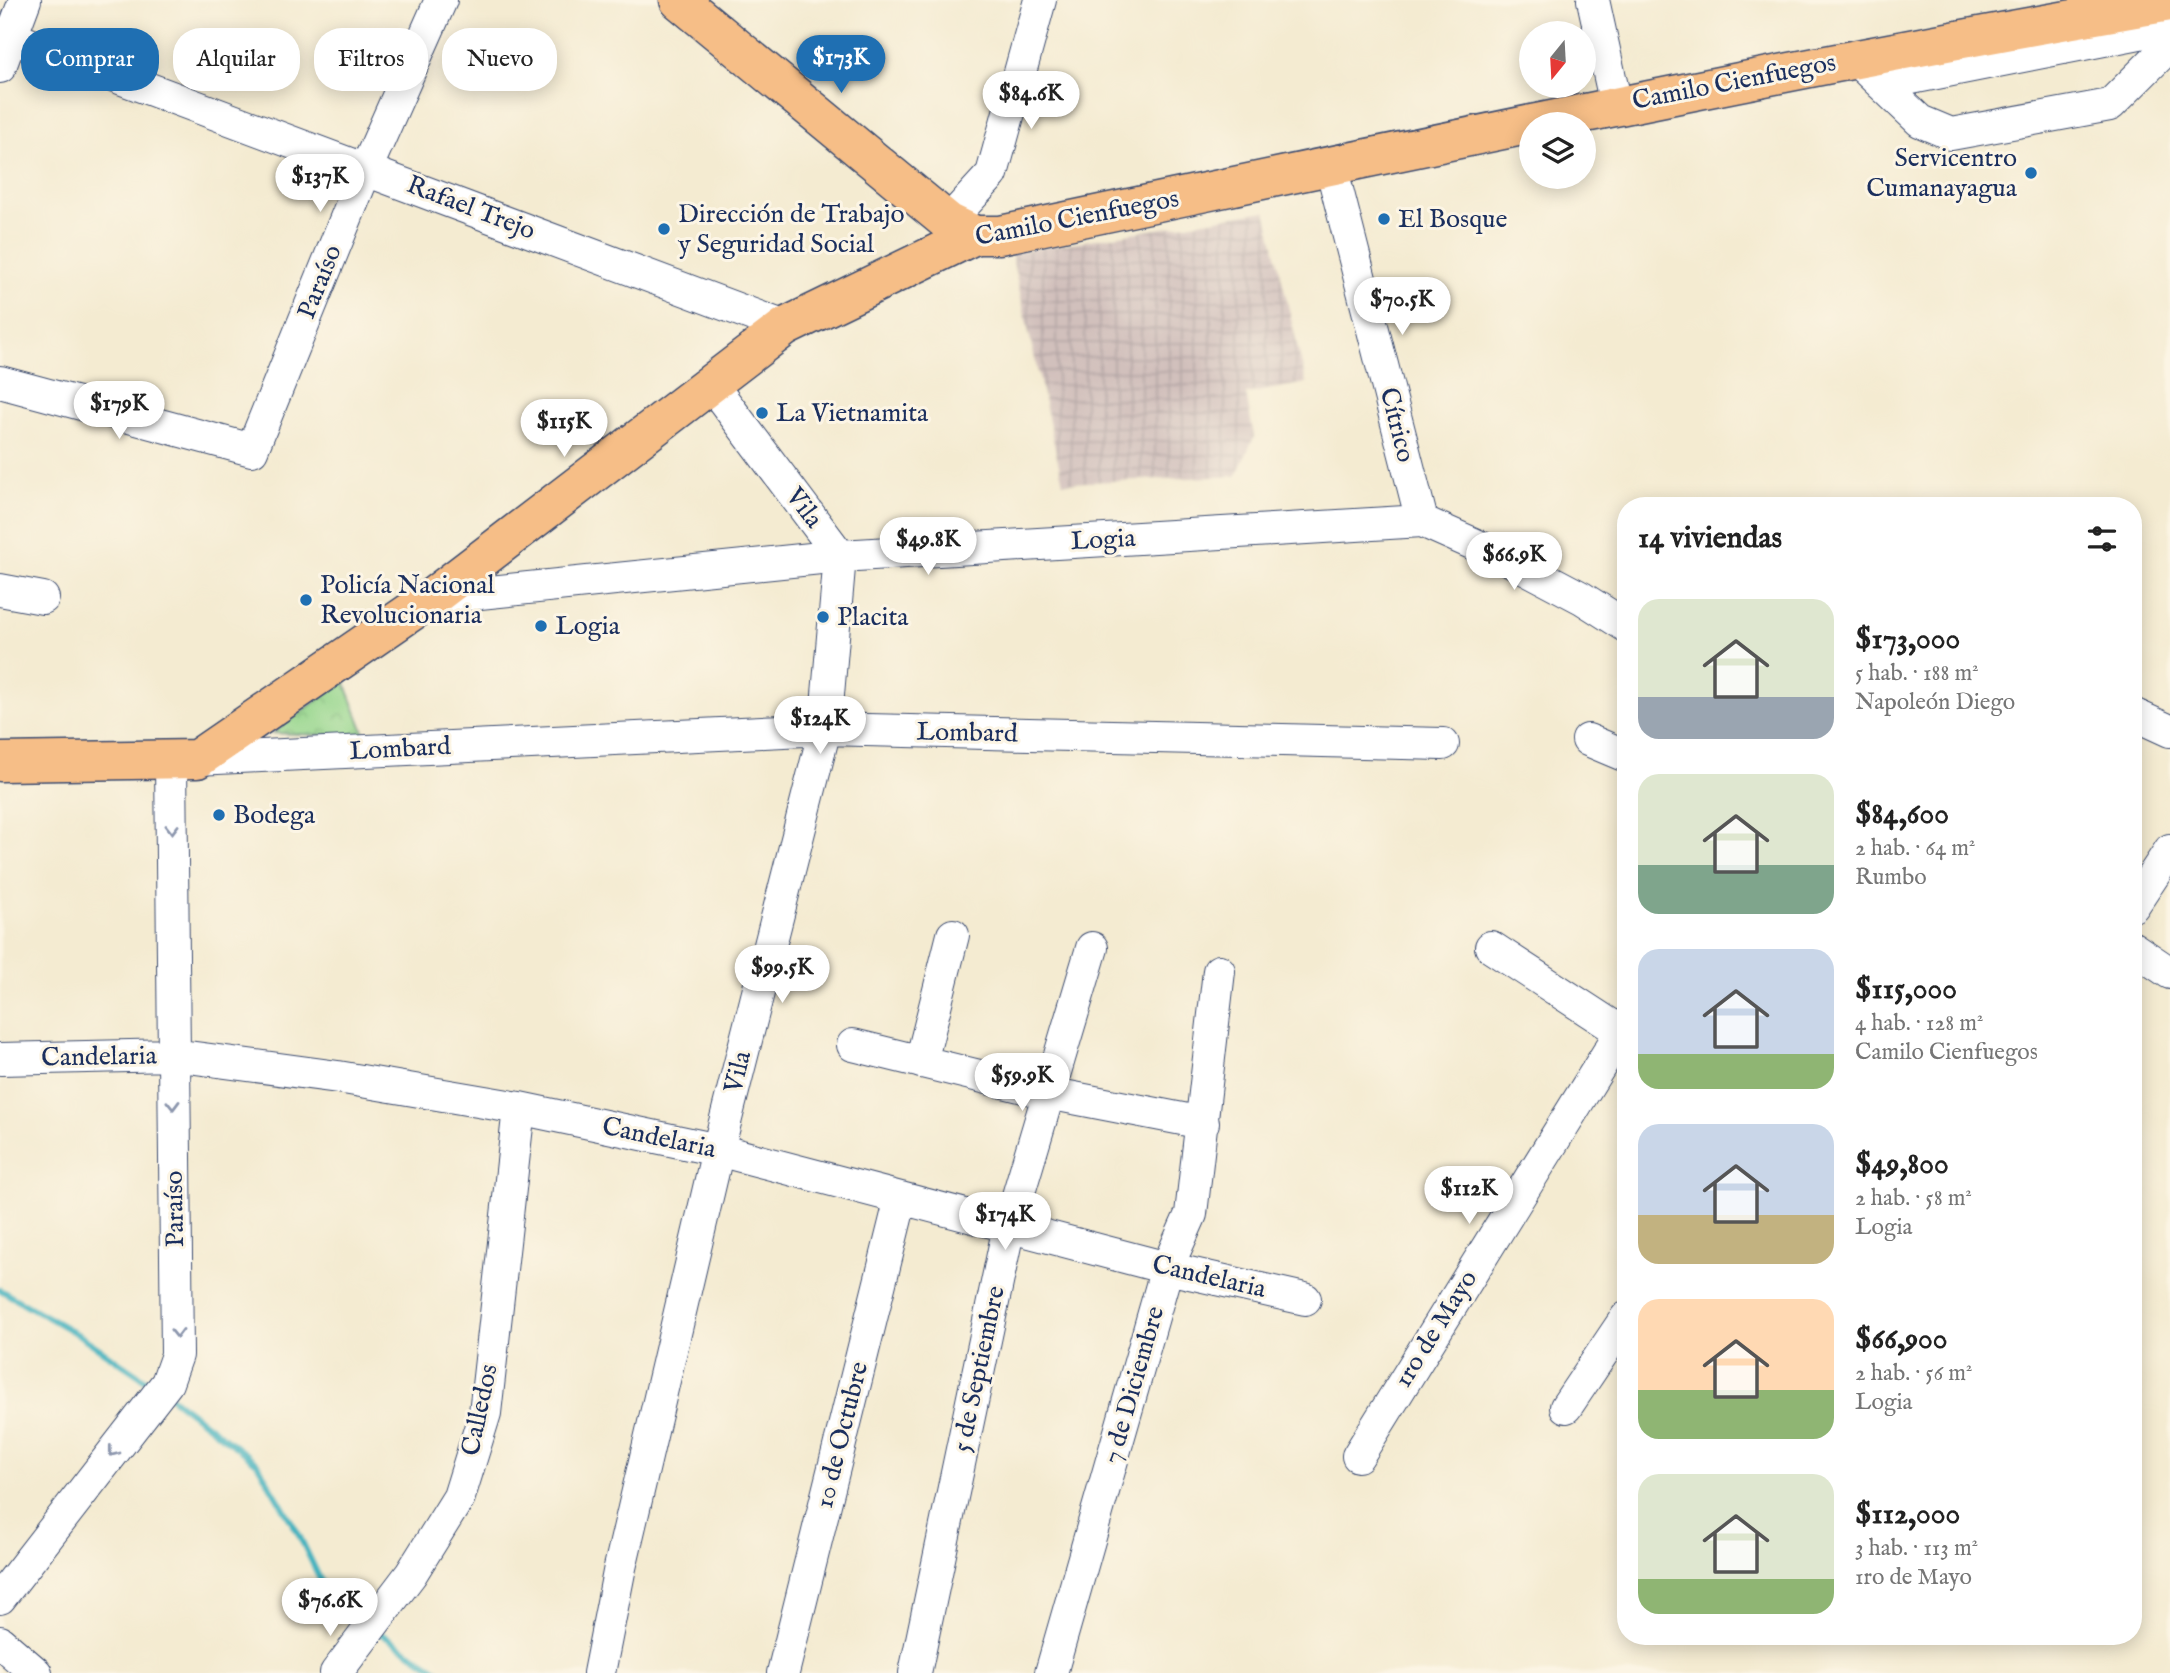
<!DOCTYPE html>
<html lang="es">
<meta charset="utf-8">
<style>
:root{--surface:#fff;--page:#f6f6f6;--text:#222;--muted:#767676;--accent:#1f6fb2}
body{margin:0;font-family:"IM FELL English",serif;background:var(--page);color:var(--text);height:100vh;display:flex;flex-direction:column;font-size:26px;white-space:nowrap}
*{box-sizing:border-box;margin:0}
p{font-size:23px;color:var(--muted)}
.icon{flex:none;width:38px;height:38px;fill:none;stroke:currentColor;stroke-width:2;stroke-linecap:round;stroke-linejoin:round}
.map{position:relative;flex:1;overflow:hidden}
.sheet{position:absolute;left:1617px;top:497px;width:525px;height:1148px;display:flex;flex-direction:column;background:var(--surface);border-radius:28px;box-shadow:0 4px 18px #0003}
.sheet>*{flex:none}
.top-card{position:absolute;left:21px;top:28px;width:665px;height:63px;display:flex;gap:14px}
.needle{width:46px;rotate:198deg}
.fabs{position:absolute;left:1519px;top:21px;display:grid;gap:14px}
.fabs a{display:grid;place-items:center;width:77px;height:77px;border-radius:50%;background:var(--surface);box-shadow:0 4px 18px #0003;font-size:35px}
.price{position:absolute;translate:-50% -60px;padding:0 16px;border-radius:24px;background:#fff;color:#222;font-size:23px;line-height:46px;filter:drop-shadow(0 2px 4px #0008)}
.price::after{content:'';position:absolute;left:50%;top:42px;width:21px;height:16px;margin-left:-10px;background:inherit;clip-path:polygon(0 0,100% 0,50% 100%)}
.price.on{background:var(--accent);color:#fff}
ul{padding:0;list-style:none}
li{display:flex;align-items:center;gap:21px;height:175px;padding:0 21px}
li span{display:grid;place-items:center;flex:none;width:196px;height:140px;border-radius:21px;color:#555}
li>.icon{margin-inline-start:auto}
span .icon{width:84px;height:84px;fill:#fffc;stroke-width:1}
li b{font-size:30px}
h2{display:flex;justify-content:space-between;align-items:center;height:84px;padding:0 21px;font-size:30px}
.chip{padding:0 24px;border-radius:28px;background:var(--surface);box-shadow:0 4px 18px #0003;font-size:24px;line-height:63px}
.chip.on{background:var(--accent);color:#fff}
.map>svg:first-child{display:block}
</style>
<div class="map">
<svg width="2170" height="1673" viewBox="0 0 2170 1673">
<defs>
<pattern id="industrial-grid" width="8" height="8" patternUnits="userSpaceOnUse" patternTransform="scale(1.75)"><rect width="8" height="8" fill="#d1c0bc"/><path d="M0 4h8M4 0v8" fill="none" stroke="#b3a5a4"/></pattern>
<pattern id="park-crowns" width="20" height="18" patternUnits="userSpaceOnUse" patternTransform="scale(1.75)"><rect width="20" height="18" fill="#95d68c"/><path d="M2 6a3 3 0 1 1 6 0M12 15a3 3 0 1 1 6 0" fill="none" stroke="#80b87b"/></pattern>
</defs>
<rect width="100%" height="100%" fill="#fcf5e5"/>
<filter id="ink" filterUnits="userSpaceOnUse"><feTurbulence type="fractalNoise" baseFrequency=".0143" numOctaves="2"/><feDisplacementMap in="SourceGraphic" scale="14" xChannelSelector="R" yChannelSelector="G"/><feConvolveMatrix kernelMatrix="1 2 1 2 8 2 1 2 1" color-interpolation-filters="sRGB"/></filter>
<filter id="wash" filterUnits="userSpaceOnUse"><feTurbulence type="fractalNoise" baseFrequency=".00686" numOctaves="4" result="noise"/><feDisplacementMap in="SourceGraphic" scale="28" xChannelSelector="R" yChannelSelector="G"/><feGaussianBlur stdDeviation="1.57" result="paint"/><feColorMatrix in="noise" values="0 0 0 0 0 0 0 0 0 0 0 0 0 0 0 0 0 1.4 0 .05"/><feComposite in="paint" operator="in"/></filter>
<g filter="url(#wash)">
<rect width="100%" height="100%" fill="#f4ebd1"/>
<!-- industrial -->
<path fill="url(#industrial-grid)" d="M1266,211l40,172 -60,11 8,43 -18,39 -173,7 -52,-230z"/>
<!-- park -->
<path fill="url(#park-crowns)" stroke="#588275" stroke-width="2" d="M344,680l22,57 -93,-4z"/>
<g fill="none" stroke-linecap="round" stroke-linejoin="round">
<!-- stream -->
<path stroke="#44b3bf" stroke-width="6" d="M0,1290l79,45 74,50
M168,1395l89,68 41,70 32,67 33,22
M378,1632l64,41"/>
</g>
</g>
<g filter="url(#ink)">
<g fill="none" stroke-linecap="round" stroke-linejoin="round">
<!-- minor casing -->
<g stroke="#3c4b6f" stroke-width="34">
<path id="minor" d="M1593,0l23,105
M0,33l785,294
M1855,59l65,62 31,13 159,-29 60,-60
M0,67l25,-67
M1881,84l289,-57
M1331,166l91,355
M948,222l44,-48 48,-174
M0,382l252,68 114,-281 75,-169
M0,590l43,8
M431,598l409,-42 582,-35 90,40 70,37 44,28
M2133,714l37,17
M1588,740l38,16
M197,759l628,-30 618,15
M2133,906l37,-56
M1491,947l135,88
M2133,948l37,25
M853,1045l195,48 155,30
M0,1059l173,-4 165,22 181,31 199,42 449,118 138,31
M921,1062l32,-127
M1566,1407l60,-89
M1358,1456l268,-432
M0,1598l167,-215 10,-28 -6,-594
M0,1642l36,31
M336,1673l75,-99 48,-77 26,-84 34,-305
M599,1673l20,-101 99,-422 107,-421 15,-173 -129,-172
M783,1673l118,-475
M915,1673l94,-447 83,-278
M1051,1673l116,-405 24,-54 28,-243"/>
</g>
<!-- major casing -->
<g stroke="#3c4b6f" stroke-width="41">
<path id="major" d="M679,0l269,222 27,13
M0,762l197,-3 234,-161 354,-271 190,-92h25c389,-81 778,-166 1170,-233"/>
</g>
<!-- minor -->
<use href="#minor" stroke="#fff" stroke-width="32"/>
<!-- major -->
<use href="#major" stroke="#f6be87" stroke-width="38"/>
</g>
<!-- one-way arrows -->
<defs><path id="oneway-chevron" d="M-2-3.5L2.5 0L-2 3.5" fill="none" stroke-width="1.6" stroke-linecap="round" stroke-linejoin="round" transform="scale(1.75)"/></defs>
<g stroke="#8d97ae">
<use href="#oneway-chevron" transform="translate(172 829) rotate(90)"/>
<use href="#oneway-chevron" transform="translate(173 1105) rotate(89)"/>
<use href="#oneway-chevron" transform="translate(177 1333) rotate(89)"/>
<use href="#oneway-chevron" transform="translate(113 1452) rotate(128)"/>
</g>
</g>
<!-- markers -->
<g fill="#1f6fb2" stroke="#fcf5e5" stroke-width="2.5">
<circle cx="2031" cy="173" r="7"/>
<circle cx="1384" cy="219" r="7"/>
<circle cx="664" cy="229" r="7"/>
<circle cx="762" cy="413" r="7"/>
<circle cx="306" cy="600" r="7"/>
<circle cx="823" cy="617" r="7"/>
<circle cx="541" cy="626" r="7"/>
<circle cx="219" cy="815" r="7"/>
</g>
<g text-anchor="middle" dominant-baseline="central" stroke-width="6" stroke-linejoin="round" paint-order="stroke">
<!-- street labels -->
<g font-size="26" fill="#1b2f5e" stroke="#fcf5e5">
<text transform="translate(1734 82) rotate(-11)">Camilo Cienfuegos</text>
<text transform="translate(471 208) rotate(21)">Rafael Trejo</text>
<text transform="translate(1077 218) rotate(-11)">Camilo Cienfuegos</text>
<text transform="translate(320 282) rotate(-68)">Paraíso</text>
<text transform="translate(1397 425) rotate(76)">Cítrico</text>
<text transform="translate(804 508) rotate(53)">Vila</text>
<text transform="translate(1103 540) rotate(-3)">Logia</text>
<text transform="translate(967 733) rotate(1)">Lombard</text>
<text transform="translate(400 749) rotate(-3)">Lombard</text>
<text transform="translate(99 1057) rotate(-1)">Candelaria</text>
<text transform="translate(738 1072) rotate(-76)">Vila</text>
<text transform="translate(659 1138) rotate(12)">Candelaria</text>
<text transform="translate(175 1209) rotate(-91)">Paraíso</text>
<text transform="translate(1209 1277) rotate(13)">Candelaria</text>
<text transform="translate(1436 1329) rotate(-58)">1ro de Mayo</text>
<text transform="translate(979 1369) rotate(-78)">5 de Septiembre</text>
<text transform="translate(1134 1385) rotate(-74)">7 de Diciembre</text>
<text transform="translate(480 1410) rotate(-78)">Calledos</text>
<text transform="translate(842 1435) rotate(-76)">10 de Octubre</text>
</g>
<!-- poi labels -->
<g font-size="26" fill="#1b2f5e" stroke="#fcf5e5" text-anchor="start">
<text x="2017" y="158" text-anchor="end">Servicentro<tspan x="2017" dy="30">Cumanayagua</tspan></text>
<text x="678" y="214">Dirección de Trabajo<tspan x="678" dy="30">y Seguridad Social</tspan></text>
<text x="1398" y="219">El Bosque</text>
<text x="776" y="413">La Vietnamita</text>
<text x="320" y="585">Policía Nacional<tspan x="320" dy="30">Revolucionaria</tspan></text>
<text x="837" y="617">Placita</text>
<text x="555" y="626">Logia</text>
<text x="233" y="815">Bodega</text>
</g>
</g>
</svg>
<div class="fabs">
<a><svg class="needle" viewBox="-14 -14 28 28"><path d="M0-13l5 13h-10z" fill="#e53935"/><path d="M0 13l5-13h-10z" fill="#767676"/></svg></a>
<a><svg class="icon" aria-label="layers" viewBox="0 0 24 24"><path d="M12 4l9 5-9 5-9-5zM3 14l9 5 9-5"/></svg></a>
</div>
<b class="price on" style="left:841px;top:95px">$173K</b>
<b class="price" style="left:1031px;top:131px">$84.6K</b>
<b class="price" style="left:320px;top:214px">$137K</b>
<b class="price" style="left:1402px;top:337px">$70.5K</b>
<b class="price" style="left:119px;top:441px">$179K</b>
<b class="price" style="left:564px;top:459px">$115K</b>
<b class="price" style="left:928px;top:577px">$49.8K</b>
<b class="price" style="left:1514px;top:592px">$66.9K</b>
<b class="price" style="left:820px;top:756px">$124K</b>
<b class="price" style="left:782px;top:1005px">$99.5K</b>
<b class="price" style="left:1022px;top:1113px">$59.9K</b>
<b class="price" style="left:1469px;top:1226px">$112K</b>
<b class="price" style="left:1005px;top:1252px">$174K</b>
<b class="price" style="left:330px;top:1638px">$76.6K</b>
<div class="top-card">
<a class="chip on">Comprar</a>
<a class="chip">Alquilar</a>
<a class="chip">Filtros</a>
<a class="chip">Nuevo</a>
</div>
<section class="sheet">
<h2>14 viviendas<svg class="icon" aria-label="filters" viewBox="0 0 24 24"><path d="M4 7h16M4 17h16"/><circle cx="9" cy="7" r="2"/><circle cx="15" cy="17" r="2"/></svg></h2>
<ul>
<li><span style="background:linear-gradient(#dfe7d0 70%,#9aa5b1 0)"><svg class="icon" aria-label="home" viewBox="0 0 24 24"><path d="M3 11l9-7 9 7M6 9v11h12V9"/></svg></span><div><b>$173,000</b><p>5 hab. · 188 m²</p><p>Napoleón Diego</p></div></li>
<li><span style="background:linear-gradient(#dfe7d0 65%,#7fa58c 0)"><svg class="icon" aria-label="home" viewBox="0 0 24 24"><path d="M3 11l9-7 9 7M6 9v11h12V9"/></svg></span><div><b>$84,600</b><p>2 hab. · 64 m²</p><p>Rumbo</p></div></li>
<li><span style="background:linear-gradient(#c9d6e8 75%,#8fb573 0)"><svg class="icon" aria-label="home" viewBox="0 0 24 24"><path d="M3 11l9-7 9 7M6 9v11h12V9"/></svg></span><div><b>$115,000</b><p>4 hab. · 128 m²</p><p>Camilo Cienfuegos</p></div></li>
<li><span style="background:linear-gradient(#c9d6e8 65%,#c2b280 0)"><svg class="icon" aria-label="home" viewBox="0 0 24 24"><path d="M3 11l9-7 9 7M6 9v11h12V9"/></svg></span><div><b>$49,800</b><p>2 hab. · 58 m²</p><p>Logia</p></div></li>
<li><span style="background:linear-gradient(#ffd9b3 65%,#8fb573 0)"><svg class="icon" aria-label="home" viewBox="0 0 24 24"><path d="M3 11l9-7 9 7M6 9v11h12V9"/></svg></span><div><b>$66,900</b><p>2 hab. · 56 m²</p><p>Logia</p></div></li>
<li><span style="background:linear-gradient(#dfe7d0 75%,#8fb573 0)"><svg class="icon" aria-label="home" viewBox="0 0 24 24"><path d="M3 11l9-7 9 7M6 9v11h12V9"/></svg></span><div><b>$112,000</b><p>3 hab. · 113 m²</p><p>1ro de Mayo</p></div></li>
</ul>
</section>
</div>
